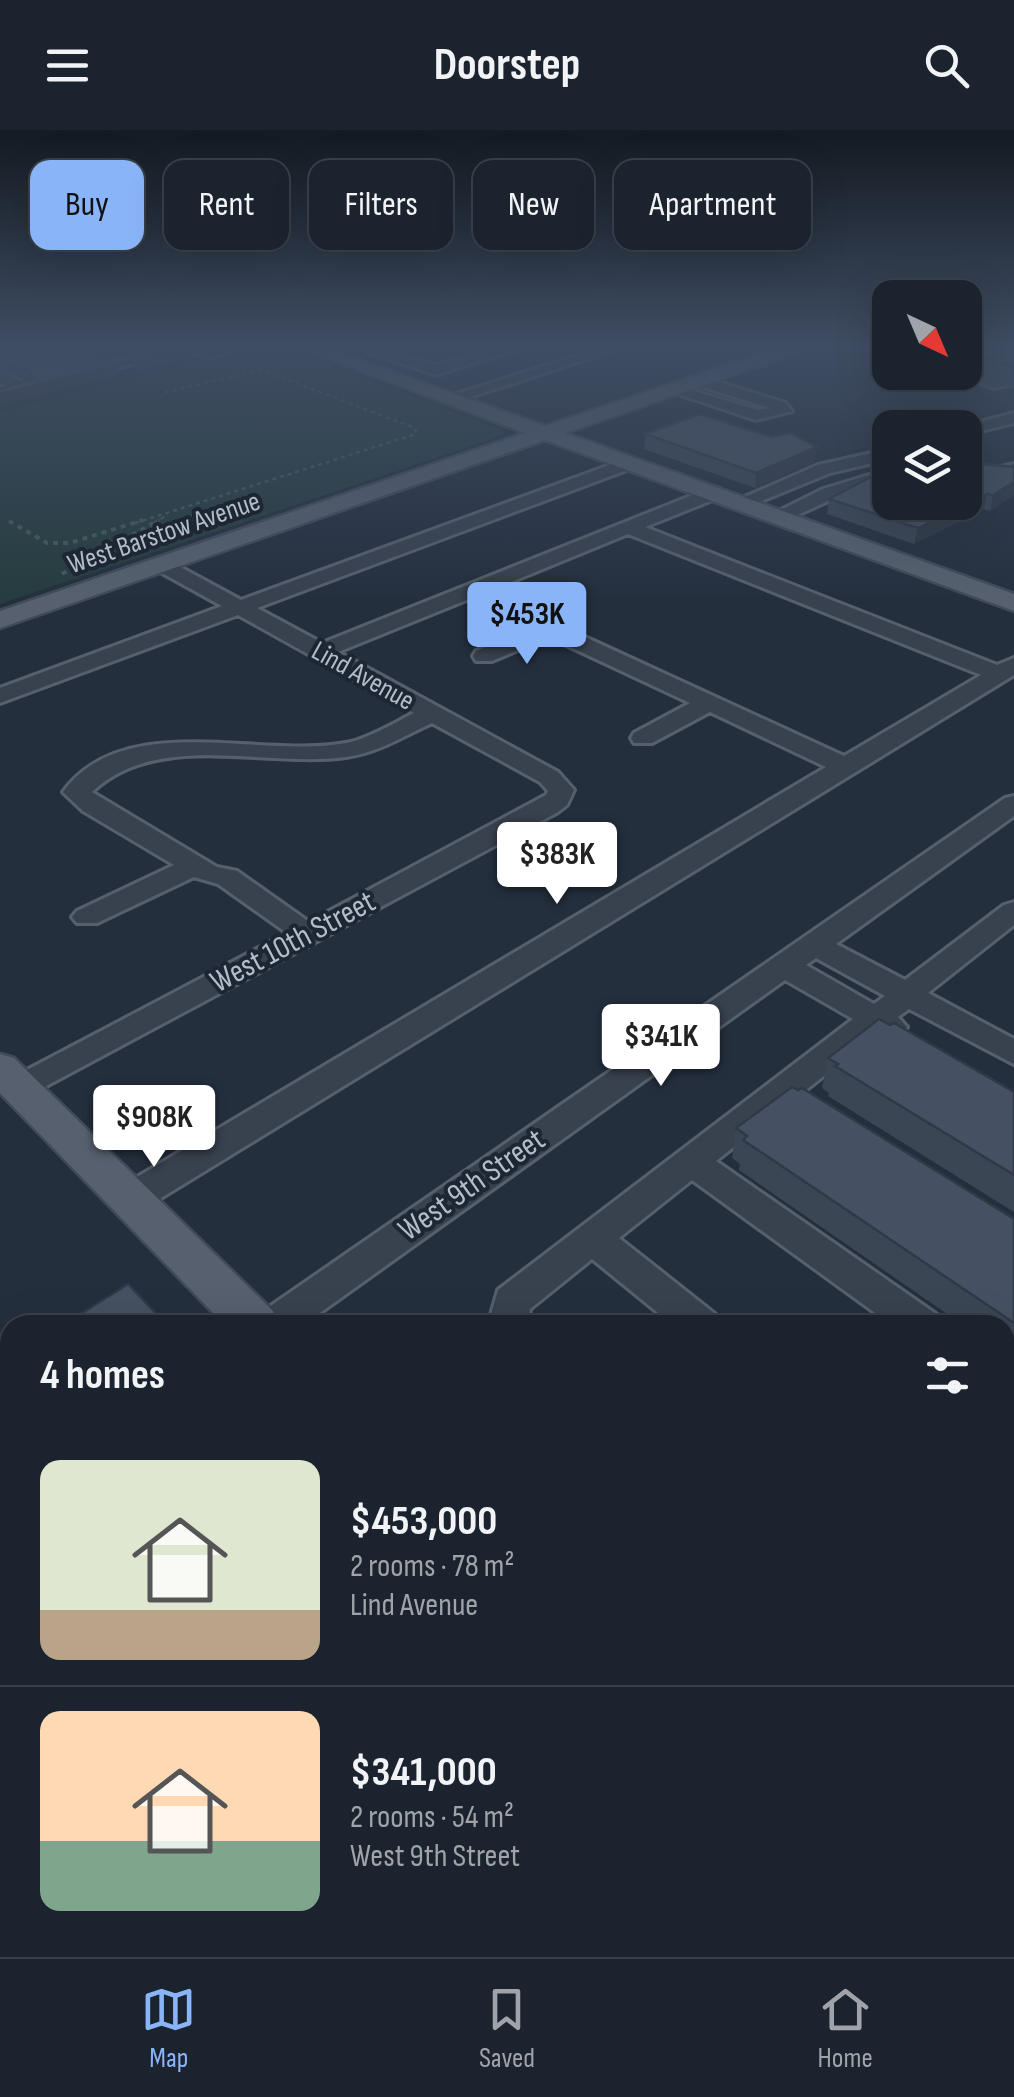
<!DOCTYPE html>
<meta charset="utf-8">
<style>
:root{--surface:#1b232e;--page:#282f3a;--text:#f1f3f6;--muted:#a0a4aa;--line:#39404a;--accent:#8ab4f8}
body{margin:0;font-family:"Sofia Sans Condensed",sans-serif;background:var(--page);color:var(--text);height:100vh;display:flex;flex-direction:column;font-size:38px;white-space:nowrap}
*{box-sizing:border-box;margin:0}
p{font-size:32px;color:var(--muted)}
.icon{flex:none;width:55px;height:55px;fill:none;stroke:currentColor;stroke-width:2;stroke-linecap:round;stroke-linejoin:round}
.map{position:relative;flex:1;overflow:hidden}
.details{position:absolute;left:0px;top:1185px;width:1015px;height:642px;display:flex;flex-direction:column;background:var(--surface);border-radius:30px 30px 0 0;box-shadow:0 10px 40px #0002,0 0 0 2px var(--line)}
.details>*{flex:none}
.hud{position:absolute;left:30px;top:30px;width:955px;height:90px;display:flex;gap:20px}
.needle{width:65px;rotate:136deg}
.controls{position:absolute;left:872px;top:150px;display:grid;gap:20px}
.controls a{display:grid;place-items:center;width:110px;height:110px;border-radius:20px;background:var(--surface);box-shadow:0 10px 40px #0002,0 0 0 2px var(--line);font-size:50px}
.price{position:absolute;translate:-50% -85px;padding:0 22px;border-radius:10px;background:#fff;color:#222;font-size:32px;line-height:65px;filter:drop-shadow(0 2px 5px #0008)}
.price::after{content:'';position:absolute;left:50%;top:60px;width:30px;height:22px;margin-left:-15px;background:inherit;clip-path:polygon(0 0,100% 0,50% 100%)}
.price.current{background:var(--accent);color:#111}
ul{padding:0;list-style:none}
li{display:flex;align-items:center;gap:30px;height:250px;padding:0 40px}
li+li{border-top:2px solid var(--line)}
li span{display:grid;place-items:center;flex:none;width:280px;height:200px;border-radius:20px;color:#555}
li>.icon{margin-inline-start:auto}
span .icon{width:120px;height:120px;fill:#fffc;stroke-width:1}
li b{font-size:42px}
h2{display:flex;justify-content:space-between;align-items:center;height:120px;padding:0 40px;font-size:42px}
.pill{padding:0 35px;border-radius:20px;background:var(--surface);box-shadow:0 10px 40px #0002,0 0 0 2px var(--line);font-size:35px;line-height:90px}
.pill.current{background:var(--accent);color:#111}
header{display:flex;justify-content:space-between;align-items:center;height:130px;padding:0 40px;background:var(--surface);font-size:45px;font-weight:700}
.dock{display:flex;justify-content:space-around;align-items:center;height:140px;border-top:2px solid var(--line);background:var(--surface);font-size:28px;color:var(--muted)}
.dock a{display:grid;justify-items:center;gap:5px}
.dock .current{color:var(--accent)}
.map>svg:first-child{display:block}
</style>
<header><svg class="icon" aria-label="menu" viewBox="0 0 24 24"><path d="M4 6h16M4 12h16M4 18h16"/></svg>Doorstep<svg class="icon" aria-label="search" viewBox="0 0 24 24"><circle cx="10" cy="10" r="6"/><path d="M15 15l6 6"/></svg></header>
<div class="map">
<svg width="1014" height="1827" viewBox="0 0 1014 1827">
<rect width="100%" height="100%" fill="#242f3e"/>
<!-- green -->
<path fill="#263c3f" d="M258,216h19l228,85 -1,4 -504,169v-192z"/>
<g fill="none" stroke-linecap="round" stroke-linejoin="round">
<!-- minor casing -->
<g stroke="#565f6c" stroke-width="6">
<path id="minor" d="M169,216l42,3 38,-3 -39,12 -25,-8 -75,20 -8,-5z
M367,216l69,19 69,-19h22l-91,29 -69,-23z
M606,216h21l-169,55 -14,-3z
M754,216h22l14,6 -7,4z
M864,216h26v8l-24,-5z
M965,237l29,11 20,-4v10l-21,4 -33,-13 -2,-3h7z
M0,242l30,13 2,3 -32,11v-10l9,-2 -9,-4z
M699,246l87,27 6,8 -36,9 -90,-30 8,-5 83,25 13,-2 -76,-24 -3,-3z
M1014,283v10l-49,12v-7h-7z
M890,319v10l-60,14 -83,34h-14l-2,-4 87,-38z
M629,328l6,1v8l-378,141 65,35 391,-156 7,2v8l-75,30 352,138 17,-7v17l-871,534 -13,4 -13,-4 -5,-10 5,-10 709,-422 -116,-55 -58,31h-18l-3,-5 3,-5 56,-30 -141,-66 -57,24h-16l-3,-5 3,-5 55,-22 -62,-30 -131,53 220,120 16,18 -7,15 -9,7 -538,288 -12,-4 -5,-8 5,-8 279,-147 -69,-49 -24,-7 -97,46h-20l-5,-6 5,-6 97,-46 -91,-54 -20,-19c62,-85 202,-31 288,-50 22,-6 43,-19 63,-29l-176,-98 -238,88v-15l222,-82 -67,-37v-8h14l72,39zM628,404l353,141 -137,81 -357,-164zM432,593l108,59 8,9 -2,4 -237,127 -72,-51 -20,-4 -125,-75c65,-62 173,-24 254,-35 31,-4 58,-21 86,-34z
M965,333l32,5 17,-4v10l-17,4 -32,-5z
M879,342h11v8l-53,17 -53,24h-14l-3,-4 56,-28z
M1014,666v20l-178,128 69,36 99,-75 10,-3v23l-86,68 86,46v25l-105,-55 -11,8 9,10 -5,7 -11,4 -13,-5 -162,128 220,153 6,11h-50l-200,-145 -73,58 96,76 6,11h-48l-81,-66 -62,50 -2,16h-40l10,-35 355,-271 -68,-39 -482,345h-50l6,-11 746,-516zM816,828l69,38 -11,8 -68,-39z
M1005,1236l9,3v39l-9,-4z
M0,1305l10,4v47l-10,-3z
M1005,1415l9,4v100l-9,3v-53l8,-4 -8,-3z
M1005,1603l9,3v55l-9,-3z
M148,1818h62l-4,9h-62z
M380,1818h60l4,9h-60z
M747,1818h60l-4,9h-60z"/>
</g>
<!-- major casing -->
<g stroke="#414a57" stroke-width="5">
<path id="major" d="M295,216h25l225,80 239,-80h25l-3,4 -241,83 449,161v17l-469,-171 -545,188v-17l525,-178z
M0,924l14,4 259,253 7,14h-55l-225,-232z
M839,1818h73l4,9h-74z"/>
</g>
<!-- path-far1 -->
<path stroke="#44595c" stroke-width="2.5" stroke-dasharray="4 4" stroke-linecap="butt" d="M135,393l281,-89 -1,-6 -154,-58 -99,23
M154,393l12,-7"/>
<!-- path -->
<path stroke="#44595c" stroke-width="4" stroke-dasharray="5 5" stroke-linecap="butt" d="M9,391l38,22h23l73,-23
M114,417l72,-16
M62,444l97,-54"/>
<!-- minor -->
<use href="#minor" fill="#38414e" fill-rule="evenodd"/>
<!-- major -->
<use href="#major" fill="#56606e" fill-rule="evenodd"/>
</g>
<!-- wall -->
<path fill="#3b4654" d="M0,216l117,30 -90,4 -27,-9z
M84,216h71l-43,10z
M965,216h49v20l-48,-16v2l48,17v20l-49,-20z
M133,223l61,4 -54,13 -5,-4z
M645,304l126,3 44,25 -60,26 -111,-39z
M1014,337l-24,44 -6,-2 -70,35 -87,-30 2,-15 61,3 81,-28z
M828,928l186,34v120l-186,-116 1,-3 -7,-5z
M736,998l278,91v142l-9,-7v-29h-42l-224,-155 1,-6 -8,-6z"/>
<!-- shaded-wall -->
<path fill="#303945" d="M110,216h45l-43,10z
M183,216h9l2,11 -54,13 -2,-13z
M115,235l2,11 -117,30v-12z
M817,317l-2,15 -60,26 1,-15z
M1014,352v13l-24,16 3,-16z
M987,364l-3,15 -70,35 4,-16z"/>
<!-- building -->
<path fill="#455162" stroke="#303945" stroke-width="2.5" d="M0,216h69l46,19 -115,29v-5l33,-11 -4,-7 -29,-10z
M164,216h19l-45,11 -5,-4z
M965,216l1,6 48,17v6l-49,-20z
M992,216h22v7z
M700,284l71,23 19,-4 27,14 -61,26 -111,-39z
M984,334l30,3v15l-21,13 -6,-1 -69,34 -89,-29 44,-23 17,-3v29h75v-29l6,1z
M879,889l11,6 4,-2 120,69v83l-179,-109 3,-2 -10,-6z
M792,957l6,3 4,-2 212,131v104l-271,-183 4,-4 -11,-8z
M128,1154l39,41h-104z"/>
<!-- sky -->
<linearGradient id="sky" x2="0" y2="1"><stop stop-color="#141a22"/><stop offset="0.46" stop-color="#3f4d63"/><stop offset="1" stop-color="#3f4d63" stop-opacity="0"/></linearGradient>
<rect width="1014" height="471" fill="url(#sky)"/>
<g text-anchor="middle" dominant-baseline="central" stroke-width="8" stroke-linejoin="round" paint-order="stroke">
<!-- far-street labels -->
<g font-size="28" fill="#b4bcc9" stroke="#1d2633">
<text transform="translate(164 403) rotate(-19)">West Barstow Avenue</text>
<text transform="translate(363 546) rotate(29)">Lind Avenue</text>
</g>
<!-- street labels -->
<g font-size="32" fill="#b4bcc9" stroke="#1d2633">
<text transform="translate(293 812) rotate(-28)">West 10th Street</text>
<text transform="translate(472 1055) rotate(-35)">West 9th Street</text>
</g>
</g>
</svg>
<div class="controls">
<a><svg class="needle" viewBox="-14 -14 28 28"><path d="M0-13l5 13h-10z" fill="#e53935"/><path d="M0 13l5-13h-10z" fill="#a0a4aa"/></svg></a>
<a><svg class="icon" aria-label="layers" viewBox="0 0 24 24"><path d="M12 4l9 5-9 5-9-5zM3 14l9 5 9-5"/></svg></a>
</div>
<b class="price current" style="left:527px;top:537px">$453K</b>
<b class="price" style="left:557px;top:777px">$383K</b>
<b class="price" style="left:661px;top:959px">$341K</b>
<b class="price" style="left:154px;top:1040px">$908K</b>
<div class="hud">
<a class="pill current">Buy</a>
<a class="pill">Rent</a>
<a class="pill">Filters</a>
<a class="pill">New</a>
<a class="pill">Apartment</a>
</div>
<section class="details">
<h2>4 homes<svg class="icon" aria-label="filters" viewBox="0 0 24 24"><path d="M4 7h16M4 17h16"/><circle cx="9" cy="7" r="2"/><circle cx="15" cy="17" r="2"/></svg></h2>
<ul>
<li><span style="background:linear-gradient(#dfe7d0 75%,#b9a48a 0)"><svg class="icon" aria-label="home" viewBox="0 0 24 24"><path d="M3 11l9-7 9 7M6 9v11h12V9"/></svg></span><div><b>$453,000</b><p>2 rooms · 78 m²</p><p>Lind Avenue</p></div></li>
<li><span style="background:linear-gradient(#ffd9b3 65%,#7fa58c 0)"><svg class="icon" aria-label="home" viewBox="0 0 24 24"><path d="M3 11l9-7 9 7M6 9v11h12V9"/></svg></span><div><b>$341,000</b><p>2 rooms · 54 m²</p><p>West 9th Street</p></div></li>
</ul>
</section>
</div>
<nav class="dock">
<a class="current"><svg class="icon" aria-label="map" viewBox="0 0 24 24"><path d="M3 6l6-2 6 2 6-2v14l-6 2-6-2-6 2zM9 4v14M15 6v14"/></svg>Map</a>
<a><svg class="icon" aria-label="saved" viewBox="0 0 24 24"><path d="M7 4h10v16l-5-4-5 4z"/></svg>Saved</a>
<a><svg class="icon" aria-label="home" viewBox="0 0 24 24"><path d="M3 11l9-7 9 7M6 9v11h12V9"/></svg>Home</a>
</nav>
